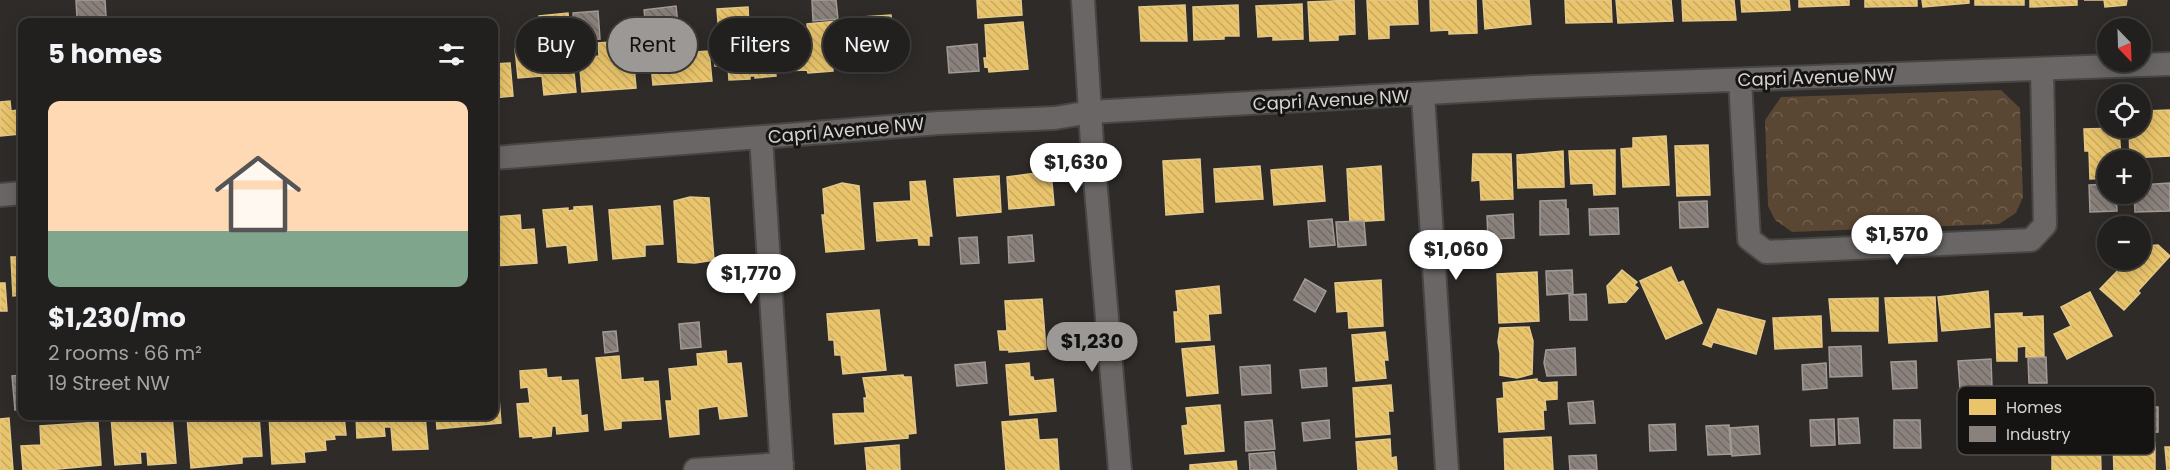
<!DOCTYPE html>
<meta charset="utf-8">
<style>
:root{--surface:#22201e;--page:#2a2827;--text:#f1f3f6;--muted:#a2a3a4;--line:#3f3e3c;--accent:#9b9895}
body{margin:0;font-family:Poppins,sans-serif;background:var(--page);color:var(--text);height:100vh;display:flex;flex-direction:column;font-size:22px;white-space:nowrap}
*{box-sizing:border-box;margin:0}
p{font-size:20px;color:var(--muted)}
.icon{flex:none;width:33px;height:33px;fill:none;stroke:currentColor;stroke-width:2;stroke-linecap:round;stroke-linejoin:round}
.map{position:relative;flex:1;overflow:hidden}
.panel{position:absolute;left:18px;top:18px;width:480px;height:402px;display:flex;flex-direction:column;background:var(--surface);border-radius:12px;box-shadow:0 3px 15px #0003,0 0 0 2px var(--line)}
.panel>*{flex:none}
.banner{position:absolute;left:516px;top:18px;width:570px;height:54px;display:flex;gap:12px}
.needle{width:39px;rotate:157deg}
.fabs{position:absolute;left:2097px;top:18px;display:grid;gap:12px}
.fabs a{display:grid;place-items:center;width:54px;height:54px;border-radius:50%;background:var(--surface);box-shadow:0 3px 15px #0003,0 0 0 2px var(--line);font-size:30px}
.price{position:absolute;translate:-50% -51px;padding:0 14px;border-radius:21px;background:#fff;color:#222;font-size:20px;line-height:39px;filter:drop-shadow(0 2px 3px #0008)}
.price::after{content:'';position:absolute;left:50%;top:36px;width:18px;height:14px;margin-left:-9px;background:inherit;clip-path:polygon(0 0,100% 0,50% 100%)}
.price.active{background:var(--accent);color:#111}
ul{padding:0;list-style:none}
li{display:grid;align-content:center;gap:12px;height:318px;padding:0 30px}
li+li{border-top:2px solid var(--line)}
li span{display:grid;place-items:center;height:186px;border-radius:12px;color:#555}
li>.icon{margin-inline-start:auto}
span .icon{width:108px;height:108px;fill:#fffc;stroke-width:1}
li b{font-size:26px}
h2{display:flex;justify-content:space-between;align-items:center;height:72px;padding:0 30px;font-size:26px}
.pill{padding:0 21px;border-radius:27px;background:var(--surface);box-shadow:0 3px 15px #0003,0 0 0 2px var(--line);font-size:21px;line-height:54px}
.pill.active{background:var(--accent);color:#111}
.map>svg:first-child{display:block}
</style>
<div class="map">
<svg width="2170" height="470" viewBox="0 0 2170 470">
<defs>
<pattern id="forest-crowns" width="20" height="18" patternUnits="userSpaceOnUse" patternTransform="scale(1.5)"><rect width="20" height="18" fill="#594633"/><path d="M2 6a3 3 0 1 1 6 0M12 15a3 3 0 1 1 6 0" fill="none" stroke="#706050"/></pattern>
<pattern id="homes-back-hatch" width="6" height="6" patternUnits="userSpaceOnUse" patternTransform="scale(1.5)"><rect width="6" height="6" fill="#e9c46a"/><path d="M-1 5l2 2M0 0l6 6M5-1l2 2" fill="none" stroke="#c7a961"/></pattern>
<pattern id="industry-back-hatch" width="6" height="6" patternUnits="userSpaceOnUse" patternTransform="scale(1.5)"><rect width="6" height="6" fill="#8a817c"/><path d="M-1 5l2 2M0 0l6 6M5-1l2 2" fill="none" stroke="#706a66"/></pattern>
</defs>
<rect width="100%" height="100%" fill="#2e2b28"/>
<!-- forest -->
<path fill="url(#forest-crowns)" d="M2001,90l19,18 3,89 -7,16 -17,11 -207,8 -17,-12 -7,-14 -3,-86 16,-23z"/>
<!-- homes -->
<path fill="url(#homes-back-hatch)" stroke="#e3c889" stroke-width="1.5" d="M977,0h44l1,15 -44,3z
M1354,0l1,34 -17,1v5l-28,1 -2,-39z
M1367,0h50l1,24 -29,1v13l-20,1z
M1430,0h46l1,33 -28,1v-4l-18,1z
M1483,0h46l2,24 -46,5z
M1565,0h46l1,22 -46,1z
M1616,0h55l2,21 -55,2z
M1682,0h52l2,20 -53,1z
M1741,0h48l1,10 -48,2z
M1799,0h50v5l-50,2z
M1865,0h52v6l-52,1z
M1922,0h47v3l-46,4z
M1975,0h49v5h-49z
M2030,0h47v5l-47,2z
M2084,0h43l-1,5 -21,2 -1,-7z
M1302,4l1,35 -30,1v-4l-15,1 -2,-31z
M1185,5l2,36h-46l-2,-34z
M1238,5l1,31h-15v3l-30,1 -1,-33z
M748,7l1,19 23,-2 4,52 -21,2v-2h-5v3l-21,1 -1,-14h-13l-1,-17 6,-1 -3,-39z
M568,13l8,79 -32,3 -2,-19 -24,2 -3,-29 28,-2 -4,-31z
M891,15l5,49 -49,2 -3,-33 19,-2 -1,-14z
M837,21l1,17h-7l2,33 -25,2 -1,-3 -25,1 -2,-33 28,-2 -1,-12z
M1023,22l5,47 -39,3 -1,-6 -3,1 -1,-9h3l-2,-33z
M624,41l1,14 8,-1 3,34 -54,4 -3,-34 20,-2 -1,-13z
M709,51l3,30 -59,4 -3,-30z
M510,63l3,33 -19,2v-34z
M10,101l1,10 7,-1 2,24 -20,2v-34z
M2170,110v46l-40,2 -1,-30h11v-5h5v-12z
M2119,128l2,32h-13v18l-18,1 -1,-28h-4l-1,-22z
M1666,136l3,49 -46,2 -2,-38 12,-1v-10z
M1708,145l2,50 -33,1 -2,-50z
M1615,150v44l-21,1 -1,-12 -22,1 -2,-33z
M1563,151l1,36 -46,1 -1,-33z
M1473,154h38l2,45 -32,1 -1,-20 -8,1z
M1200,159l3,53 -37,3 -3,-54z
M1260,166l3,33 -47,3 -2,-33z
M1322,166l3,35 -51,4 -3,-35z
M1381,166l3,54 -34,2 -3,-53z
M1051,171l3,34 -45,4 -2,-32z
M999,176l2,36 -44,4 -3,-37z
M925,181l7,55h-3v9h-10l-1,-7 -41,3 -3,-38 37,-2 -1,-19z
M842,183l17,3 5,63 -38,3 -4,-37h3l-2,-26z
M690,197l19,1 5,62 -19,3 -17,-1 -4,-61z
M592,206l5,54 -28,3 -2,-18 -20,2 -4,-37 25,-2v3l6,-1v-3z
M660,206l3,38 -18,1v11l-32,3 -4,-49z
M520,215l1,15 13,-1 3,34 -43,3 1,-49z
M2143,244l2,2 13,-1 12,11 -32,35 2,2 -16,17 -24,-21 28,-29h12v-14z
M11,257h11v38l-9,1z
M1671,267l7,16 5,-2 19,42 -36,16 -26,-58z
M1622,270l15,12 -3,3 4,3 -12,14 -17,1 -2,-17z
M1537,272l2,49 -40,2 -2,-49z
M1381,280l2,46 -34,2 -1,-17 -11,1 -2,-29z
M0,283h5l2,28h-7z
M1219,286l2,27 -13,1 2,26 -34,2 -2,-30h4l-2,-21z
M1988,291l2,36 -48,4 -4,-34z
M2090,292l22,44 -45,23 -13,-25 17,-8 -10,-19z
M1935,297l2,44 -48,2 -4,-45z
M1878,298v33h-46l-3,-32z
M1042,299l4,50 -37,3v-2h-9l-2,-19h9l-2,-30z
M1718,309l47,12 -9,33 -43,-12 -2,5 -8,-3z
M879,310l7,60 -43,4 -2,-19h-6l-1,-15h-5l-2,-26z
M2022,313v4l21,-1 1,41h-18v-11l-9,1v14h-20l-2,-47z
M1821,316l1,31 -47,2 -2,-31z
M1529,327l4,14 -1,33 -15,4 -17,-3v-22l-2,-11 2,-14z
M1385,332l3,28h-4l2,18 -30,3 -4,-46z
M1214,346l4,47 -31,3 -5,-47z
M726,351l1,13 14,-1 6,53 -27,3 -2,-13 -20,3 1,25 -29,3 -4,-36h6l-3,-32 29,-3 -1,-12z
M619,356l2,24 22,-2v4l15,-1 3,38 -40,2v7l-16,2 -9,-72z
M1029,363l1,14h3l1,4 19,-2 3,32 -46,4 -4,-50z
M546,369l1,9 14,-1v4l17,-1 3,36 6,-1 1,16 -31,3 -1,-8h-4l-1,10 -18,2v-2l-13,1 -3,-33 13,-1 -2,-16 -7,1 -1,-17z
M903,375l1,2h7l5,56 -8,1v4l-73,6 -2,-30 32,-1 -1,-15h3l-4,-20z
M1537,379v2l5,2 15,-1v17l-12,1 1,10h-3l1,19 -45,3 -2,-33 7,-1 -1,-15z
M498,385l3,38 -64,6 -1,-13h58v-30z
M1391,385l2,26h-5l2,23 -34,3 -3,-49z
M1220,405l4,46 -39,3 -3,-28 6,-1 -2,-17z
M111,416h61l4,47 -28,2 -1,-13h-7l1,11 -26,2z
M187,416h72l3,40 -20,1v6l-51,5z
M269,416h75l2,19h-12l1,4 -10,1 1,10 -22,2 1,10 -33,2z
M356,416h69l3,33 -35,1 -2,-23h-7l1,9 -28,2z
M9,418l4,52h-13v-51z
M1037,419l2,21 18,-1 2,31h-53l-4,-48z
M98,422l3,43 -53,5h-25l-2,-24 20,-1 -1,-19z
M2052,436l48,1 1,33h-49z
M1551,437l2,33h-48l-1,-31z
M1390,439l1,19 5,-1 1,13h-39l-2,-28z
M2113,443h42v27h-41z
M899,445l1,25h-33l-2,-22z
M2165,447h5v23h-3z
M1236,461l1,9h-47v-5z"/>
<!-- industry -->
<path fill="url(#industry-back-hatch)" stroke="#a19a95" stroke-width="1.5" d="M76,0h29l1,16 -29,2z
M812,0h24l2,19 -25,2z
M676,6l3,27 -32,3 -3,-26z
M598,11l2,28 -25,2 -2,-28z
M977,44l2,27 -30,2 -2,-26z
M2170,183v28l-35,1 -1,-18h6v-9z
M2108,184v10h8l1,17 -27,1 -1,-27z
M1566,200v9h2l1,25 -29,1v-34z
M1707,201l1,26 -28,1 -1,-26z
M1618,208l1,26 -29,1 -1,-26z
M1513,214l1,24 -26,1 -1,-23z
M1332,219l3,26 -25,2 -2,-26z
M1364,221l2,24 -28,2 -2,-25z
M1032,235l2,26 -25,2 -1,-26z
M977,237l2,26 -18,1 -2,-26z
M1572,270l1,23 -26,2 -1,-24z
M1305,279l21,12 -11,21 -21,-12z
M1586,294l1,26h-17l-1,-25z
M699,322l2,25 -20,2 -2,-25z
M616,331l2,20 -13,2 -2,-21z
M1861,346l1,30 -32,1 -1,-30z
M1575,348l1,27 -29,1 -3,-13 2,-13z
M2046,357l1,26h-18l-1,-25z
M1991,359l1,28 -32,2 -2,-28z
M1916,361l1,27 -24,1 -2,-27z
M985,362l2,21 -30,3 -2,-21z
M1826,363l1,25 -24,2 -1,-25z
M1270,365l1,28 -29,2 -2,-28z
M1326,368l1,18 -25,2 -2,-18z
M22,375v35h-7l-3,-34z
M1593,401l2,22 -25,1 -2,-21z
M2158,407v25l-25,1v-25z
M1858,418l2,25 -21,1 -1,-25z
M1834,419l1,26 -24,1 -1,-26z
M1272,420l3,29 -29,2 -1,-29z
M1329,420l1,18 -26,3 -2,-18z
M1894,420h26l1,28h-27z
M1675,424l1,26 -26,1 -1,-26z
M1729,425l2,29 -23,1 -2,-29z
M1758,426l2,28 -28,2 -2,-28z
M1274,452l2,18h-26l-1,-16z
M1596,455l1,15h-27l-1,-14z"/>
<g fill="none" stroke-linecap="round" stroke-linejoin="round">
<!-- minor casing -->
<g stroke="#484644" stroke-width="26">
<path id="minor" d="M1083,0l9,143 28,327
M1740,80l9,159 17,13 265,-12 14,-15 -3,-156
M1423,95l24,375
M761,137l21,333
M494,158l445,-35 116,-5 36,-6 444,-25 635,-23
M0,195l22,-2
M695,470l87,-6"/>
</g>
<!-- minor -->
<use href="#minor" stroke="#696665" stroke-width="22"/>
</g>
<g text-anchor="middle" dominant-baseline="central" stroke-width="6" stroke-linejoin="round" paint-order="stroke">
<!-- street labels -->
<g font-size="18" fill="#d6d3d0" stroke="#161412">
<text transform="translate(1816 77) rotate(-2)">Capri Avenue NW</text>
<text transform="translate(1331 100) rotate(-3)">Capri Avenue NW</text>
<text transform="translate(846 130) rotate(-5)">Capri Avenue NW</text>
</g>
</g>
<!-- legend -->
<rect x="1957" y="386" width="198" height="69" rx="9" fill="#161412" stroke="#504d4b" stroke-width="1.5"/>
<rect x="1969" y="399" width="27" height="16" fill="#e9c46a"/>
<rect x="1969" y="426" width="27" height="16" fill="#8a817c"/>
<g font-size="16" fill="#d6d3d0">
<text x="2006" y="413">Homes</text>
<text x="2006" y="440">Industry</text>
</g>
</svg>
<div class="fabs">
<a><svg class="needle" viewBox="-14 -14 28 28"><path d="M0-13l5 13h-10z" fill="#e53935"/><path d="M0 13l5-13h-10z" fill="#a2a3a4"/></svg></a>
<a><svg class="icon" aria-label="locate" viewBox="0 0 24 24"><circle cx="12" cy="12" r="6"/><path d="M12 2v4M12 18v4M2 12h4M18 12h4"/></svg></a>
<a>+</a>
<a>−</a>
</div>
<b class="price" style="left:1076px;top:194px">$1,630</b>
<b class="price" style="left:1897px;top:266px">$1,570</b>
<b class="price" style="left:1456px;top:281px">$1,060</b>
<b class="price" style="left:751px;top:305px">$1,770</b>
<b class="price active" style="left:1092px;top:373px">$1,230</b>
<div class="banner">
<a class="pill">Buy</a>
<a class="pill active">Rent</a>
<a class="pill">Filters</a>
<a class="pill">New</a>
</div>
<section class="panel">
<h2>5 homes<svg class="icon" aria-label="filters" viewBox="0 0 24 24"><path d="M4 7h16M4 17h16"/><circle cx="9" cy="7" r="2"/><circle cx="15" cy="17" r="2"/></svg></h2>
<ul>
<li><span style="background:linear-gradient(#ffd9b3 70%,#7fa58c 0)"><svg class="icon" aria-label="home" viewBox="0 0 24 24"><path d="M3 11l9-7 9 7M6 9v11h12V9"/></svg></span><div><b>$1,230/mo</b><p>2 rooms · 66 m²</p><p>19 Street NW</p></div></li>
</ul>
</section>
</div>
